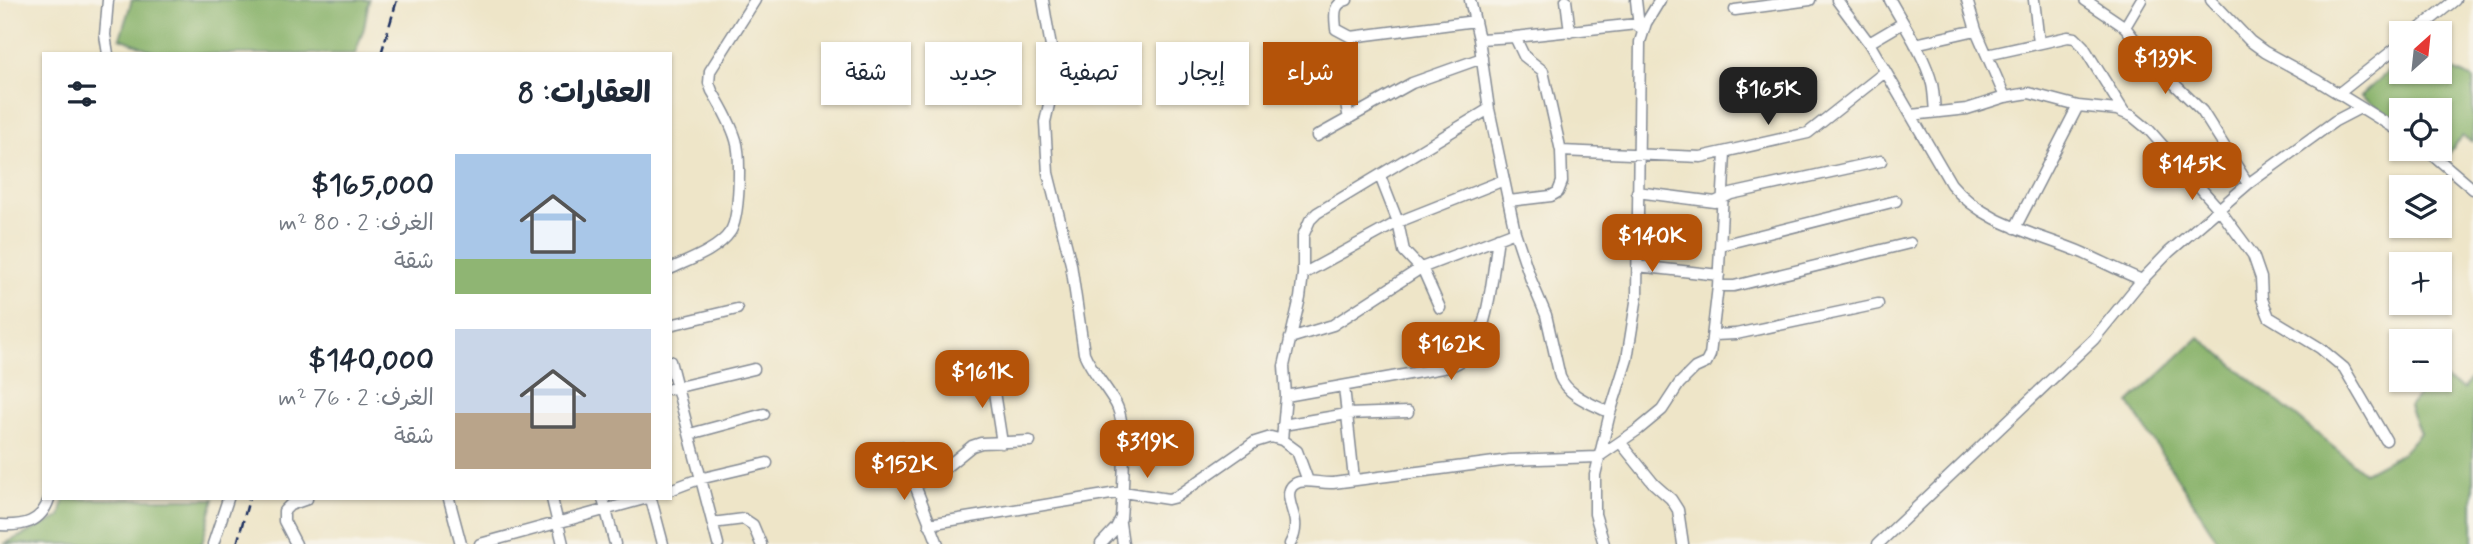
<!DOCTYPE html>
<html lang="ar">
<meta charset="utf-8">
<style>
:root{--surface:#fff;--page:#f2f2f3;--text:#1f2937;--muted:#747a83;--accent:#b45309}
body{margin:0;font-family:Mynerve,"Playpen Sans Arabic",sans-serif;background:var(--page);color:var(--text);direction:rtl;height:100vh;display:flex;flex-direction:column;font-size:26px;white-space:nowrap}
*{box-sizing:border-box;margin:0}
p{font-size:23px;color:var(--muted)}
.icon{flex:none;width:38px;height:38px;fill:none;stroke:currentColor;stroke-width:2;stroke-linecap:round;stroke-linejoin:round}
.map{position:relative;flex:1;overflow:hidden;direction:ltr}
.side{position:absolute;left:42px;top:52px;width:630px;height:448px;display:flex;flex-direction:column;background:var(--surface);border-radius:0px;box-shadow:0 2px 5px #0004;direction:rtl}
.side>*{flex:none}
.hud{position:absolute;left:693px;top:42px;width:665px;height:63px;direction:rtl;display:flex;gap:14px}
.needle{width:46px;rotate:27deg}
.controls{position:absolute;left:2389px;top:21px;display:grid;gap:14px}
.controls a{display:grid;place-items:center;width:63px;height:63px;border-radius:0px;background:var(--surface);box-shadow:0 2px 5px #0004;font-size:35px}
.price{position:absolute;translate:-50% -60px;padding:0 16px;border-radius:14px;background:var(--accent);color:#fff;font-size:23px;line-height:46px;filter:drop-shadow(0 2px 4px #0008)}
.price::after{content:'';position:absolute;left:50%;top:42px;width:21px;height:16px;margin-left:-10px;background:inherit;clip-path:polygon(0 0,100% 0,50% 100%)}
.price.active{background:#222;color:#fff}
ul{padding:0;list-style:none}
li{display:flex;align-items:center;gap:21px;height:175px;padding:0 21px}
li span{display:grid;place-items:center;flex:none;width:196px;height:140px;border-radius:0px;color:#555}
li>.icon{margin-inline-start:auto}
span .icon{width:84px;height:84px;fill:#fffc;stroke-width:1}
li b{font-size:30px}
h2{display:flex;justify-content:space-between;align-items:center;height:84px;padding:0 21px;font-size:30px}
.pill{padding:0 24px;border-radius:0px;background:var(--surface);box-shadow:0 2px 5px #0004;font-size:24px;line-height:63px}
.pill.active{background:var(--accent);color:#fff}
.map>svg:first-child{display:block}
</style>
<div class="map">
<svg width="2473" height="544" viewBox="0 0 2473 544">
<rect width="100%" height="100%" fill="#f7f3e8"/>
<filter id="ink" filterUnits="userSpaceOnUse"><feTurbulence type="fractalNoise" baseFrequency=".0143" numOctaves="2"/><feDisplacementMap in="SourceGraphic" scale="14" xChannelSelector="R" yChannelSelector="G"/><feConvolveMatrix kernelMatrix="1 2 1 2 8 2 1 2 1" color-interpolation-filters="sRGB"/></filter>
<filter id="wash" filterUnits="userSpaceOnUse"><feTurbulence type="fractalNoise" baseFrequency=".00686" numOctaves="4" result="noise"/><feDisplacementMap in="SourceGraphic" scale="28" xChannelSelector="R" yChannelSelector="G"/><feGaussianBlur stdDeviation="1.57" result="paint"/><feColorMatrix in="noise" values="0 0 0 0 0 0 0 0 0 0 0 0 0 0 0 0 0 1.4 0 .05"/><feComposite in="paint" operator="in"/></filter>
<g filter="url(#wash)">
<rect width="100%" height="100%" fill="#eee5c8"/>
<!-- forest -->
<path fill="#86b168" stroke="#507063" stroke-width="2" d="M132,0h237l-5,28 -9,26h-195l-40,-16z
M2401,60v12h39v-8l33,15v63l-11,-6 -17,23 -14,-10h9v-39h-39v16l-40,-30z
M2199,337l166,136 37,-20 18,-20 -11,-26 22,-27h9v-3l24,12 9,-15v170h-253l-91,-141z
M64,499h150l-12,45h-198l56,-27z"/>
</g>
<g filter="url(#ink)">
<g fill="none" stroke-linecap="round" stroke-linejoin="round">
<!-- minor casing -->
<g stroke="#848a93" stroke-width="13">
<path id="minor" d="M1043,0l8,47 -1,53 -5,22 3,51 23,91 13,89c8,19 22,33 32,51 12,23 7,86 5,114l-5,10 -15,16
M1347,0c-15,4 -12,16 -11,29l15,8 124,-16
M1470,0l9,39 10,70 26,123 16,48 15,35 14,62c8,19 33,27 50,36
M1566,0l4,32
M1636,0l3,27
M1837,0l32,43 82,141c34,41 85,49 132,69 20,9 39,19 59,27
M1890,0c15,27 34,54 42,84 2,9 2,19 3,28
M1967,0l9,30 29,67
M2034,0l5,43
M2085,0l40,27 27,35 50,49 46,73
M2211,0l39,41 15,11 53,29 83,51
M1735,10l75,-10
M2125,27l16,-27
M2414,33l41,-33
M1515,37l9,19 19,15 18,80
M1479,39l36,-2 131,-14
M1869,43l34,-20
M1915,44l61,-14
M108,54l-3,-19 3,-35
M1987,55l81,-18 7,1 8,8 41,66
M1339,67l10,52
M2338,94l63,-50
M1911,115l56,-6 38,-12 24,-4 49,13 39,4 15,6 17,14 70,79 34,46 8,23 1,21 7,18 51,31 24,20 42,72
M1317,136l95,-53 70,-25
M2426,149l47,40
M1380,176l18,46 6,29 20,21 16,36
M1637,192l78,10 16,-8 150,-33
M1509,201l42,-5 7,-4 4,-10 -1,-31 140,6 107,-24 77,-61
M2015,228l63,-122
M1721,245l175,-44
M1637,266l82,9
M670,269c19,-9 48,-19 60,-37 10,-14 11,-76 6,-92 -5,-17 -15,-34 -24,-49l-3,-8 1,-12 45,-71
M1303,274l95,-52 106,-42
M1718,286h16l176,-43
M670,325l67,-16
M1714,335l22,-1 142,-30
M1290,338l43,-13 88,-57 94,-36
M670,361l48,183
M991,373l11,70
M1344,387l10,92
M670,389l84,-20
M1286,396l162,-29c7,-3 14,-5 19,-11 22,-22 26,-88 31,-118
M1283,425l64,-11 61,-2
M690,434l74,-20
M1282,440l4,-44 -2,-30 16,-68 3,-24v-38l7,-16 7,-7 172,-104
M1620,442l34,42 17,15 7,11 5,34
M900,447l38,97
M914,486l25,-13 33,-27 9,-3 49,-2
M670,490l29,-11 68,-16
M449,499l12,45
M552,499l11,45
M603,499l12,45
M651,499l12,45
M712,523l32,-4 9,6 8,19
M1120,523l3,21
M929,524l194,-32 45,7 8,-2 79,-55 16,-5 11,3 15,11 11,30
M0,525c24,1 41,-2 49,-26
M213,544l15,-45
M296,544l-12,-23v-10l6,-6 17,-6
M480,544l164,-45
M1290,544c4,-7 6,-13 5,-22 -1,-12 -15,-34 4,-40 10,-3 23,2 34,1l177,-23 88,-3 41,-28 23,-19 17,-26 16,-16 11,-5 4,-8 8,-69 7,-133
M1604,544l-9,-30v-39l15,-62 17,-54 10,-63 3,-254 6,-19 14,-23
M1878,544l216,-205 48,-59 27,-28 79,-68 87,-63 25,-13"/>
</g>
<!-- minor -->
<use href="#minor" stroke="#fff" stroke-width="10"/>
<!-- rail -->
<path stroke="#1b2f5e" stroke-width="2.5" stroke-dasharray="10 5" stroke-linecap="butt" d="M381,54l16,-54
M237,544l12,-45"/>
</g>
</g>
</svg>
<div class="controls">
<a><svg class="needle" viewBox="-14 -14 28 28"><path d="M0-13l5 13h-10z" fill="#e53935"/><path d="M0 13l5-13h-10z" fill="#747a83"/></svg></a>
<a><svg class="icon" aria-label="locate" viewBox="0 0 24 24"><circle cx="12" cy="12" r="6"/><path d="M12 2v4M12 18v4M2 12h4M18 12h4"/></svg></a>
<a><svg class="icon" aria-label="layers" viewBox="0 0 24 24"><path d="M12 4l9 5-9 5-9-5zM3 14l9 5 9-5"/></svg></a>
<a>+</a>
<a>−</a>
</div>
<b class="price" style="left:2165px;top:96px">$139K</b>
<b class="price active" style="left:1768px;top:127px">$165K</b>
<b class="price" style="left:2192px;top:202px">$145K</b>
<b class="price" style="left:1652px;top:274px">$140K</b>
<b class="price" style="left:1451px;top:382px">$162K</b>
<b class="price" style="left:982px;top:410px">$161K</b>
<b class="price" style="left:1147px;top:480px">$319K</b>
<b class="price" style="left:904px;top:502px">$152K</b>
<div class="hud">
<a class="pill active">شراء</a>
<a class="pill">إيجار</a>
<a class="pill">تصفية</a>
<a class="pill">جديد</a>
<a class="pill">شقة</a>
</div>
<section class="side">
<h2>العقارات: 8<svg class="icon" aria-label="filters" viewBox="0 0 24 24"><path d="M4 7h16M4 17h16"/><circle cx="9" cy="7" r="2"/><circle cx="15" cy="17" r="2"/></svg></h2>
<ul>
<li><span style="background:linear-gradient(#a9c7e8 75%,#8fb573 0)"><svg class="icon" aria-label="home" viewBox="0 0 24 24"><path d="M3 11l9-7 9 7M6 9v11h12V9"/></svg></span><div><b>$165,000</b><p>الغرف: 2 · 80 m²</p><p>شقة</p></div></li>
<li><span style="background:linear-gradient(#c9d6e8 60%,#b9a48a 0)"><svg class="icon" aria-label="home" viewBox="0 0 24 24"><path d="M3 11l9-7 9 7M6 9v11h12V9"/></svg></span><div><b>$140,000</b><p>الغرف: 2 · 76 m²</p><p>شقة</p></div></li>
</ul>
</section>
</div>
